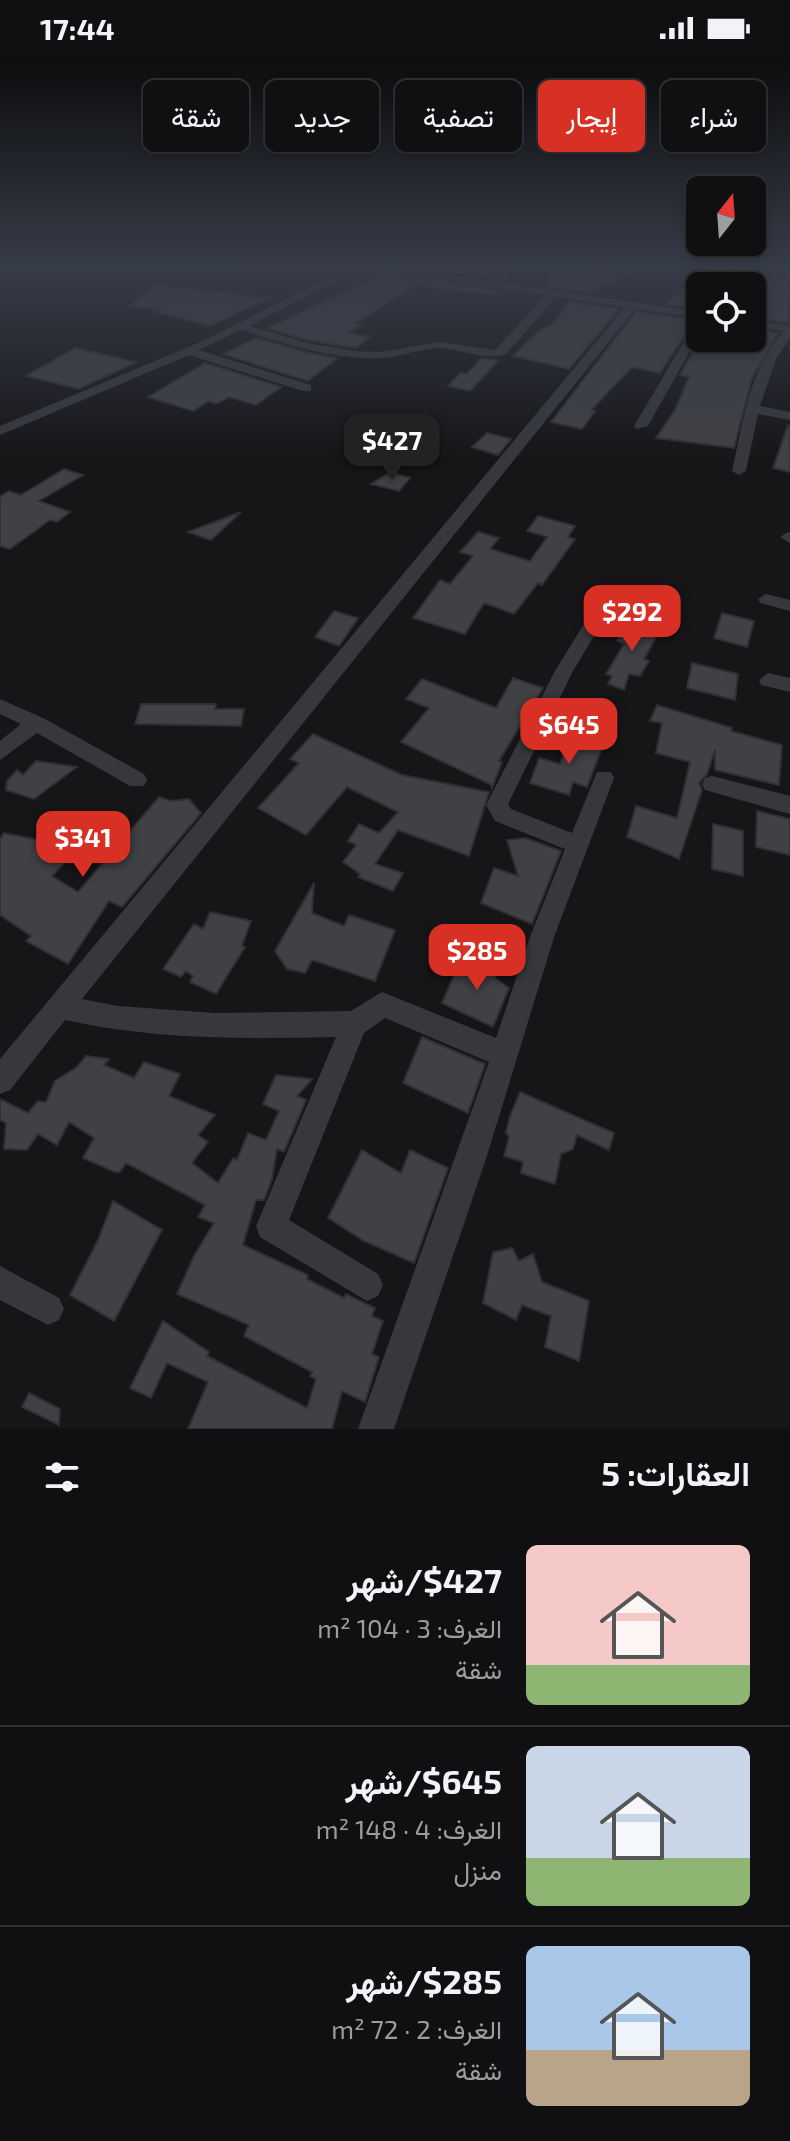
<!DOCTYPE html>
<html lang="ar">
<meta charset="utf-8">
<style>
:root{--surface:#101012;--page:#1e1e20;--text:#f1f3f6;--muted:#9c9d9f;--line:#303032;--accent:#d93025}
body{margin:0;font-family:"Exo 2",Vazirmatn,sans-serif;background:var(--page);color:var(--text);direction:rtl;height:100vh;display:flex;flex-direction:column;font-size:30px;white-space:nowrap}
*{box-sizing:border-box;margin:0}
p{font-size:26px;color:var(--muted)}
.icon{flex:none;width:44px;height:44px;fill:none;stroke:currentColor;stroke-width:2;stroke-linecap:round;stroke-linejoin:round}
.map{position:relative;height:1373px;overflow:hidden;direction:ltr}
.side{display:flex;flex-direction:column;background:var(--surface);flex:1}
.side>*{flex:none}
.hud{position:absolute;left:24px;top:24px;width:742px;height:72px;direction:rtl;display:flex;gap:16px}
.needle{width:52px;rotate:17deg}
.controls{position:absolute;left:686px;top:120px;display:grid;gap:16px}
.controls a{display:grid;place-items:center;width:80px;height:80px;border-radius:12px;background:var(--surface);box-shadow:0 4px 12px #0003,0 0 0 2px var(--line);font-size:40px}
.price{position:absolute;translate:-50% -68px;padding:0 18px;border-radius:16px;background:var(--accent);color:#fff;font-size:26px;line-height:52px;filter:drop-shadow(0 2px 4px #0008)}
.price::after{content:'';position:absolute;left:50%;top:48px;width:24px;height:18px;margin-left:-12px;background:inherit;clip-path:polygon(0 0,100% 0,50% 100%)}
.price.on{background:#222;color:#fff}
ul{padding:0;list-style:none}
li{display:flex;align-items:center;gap:24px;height:200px;padding:0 40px}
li+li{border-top:2px solid var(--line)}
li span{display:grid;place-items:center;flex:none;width:224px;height:160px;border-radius:12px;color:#555}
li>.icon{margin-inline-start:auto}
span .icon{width:96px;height:96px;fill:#fffc;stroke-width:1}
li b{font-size:34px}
h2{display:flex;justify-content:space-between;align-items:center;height:96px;padding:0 40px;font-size:34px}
.chip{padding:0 28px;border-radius:12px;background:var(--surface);box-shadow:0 4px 12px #0003,0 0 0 2px var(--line);font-size:28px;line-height:72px}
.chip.on{background:var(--accent);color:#fff}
.status{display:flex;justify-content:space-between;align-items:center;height:56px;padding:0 40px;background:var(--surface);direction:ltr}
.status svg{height:22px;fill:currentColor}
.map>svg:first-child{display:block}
</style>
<div class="status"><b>17:44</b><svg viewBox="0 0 49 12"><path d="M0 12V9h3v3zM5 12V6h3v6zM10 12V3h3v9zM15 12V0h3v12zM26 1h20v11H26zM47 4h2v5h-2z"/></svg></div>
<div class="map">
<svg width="790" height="1373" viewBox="0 0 790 1373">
<rect width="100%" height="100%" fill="#161618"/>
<!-- building -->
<path fill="#404145" stroke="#303034" stroke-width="2" d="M420,211h49l41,10 -3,3z
M558,211h37l27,9 -32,17 -49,-8z
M371,214l127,20 -4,5 -79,-10 -59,38 5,1 -12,9 21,4 -14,11 -48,-8 -40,-12 107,-50z
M742,216l48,9 -2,42 -36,-6v-31h-15z
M156,229l114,13 -60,28 -57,-15 8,-2 -32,-3z
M683,233l17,2v18l-33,-5z
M569,246l50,7 -50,60 -56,-13 25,-24 15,-9z
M636,256l58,8 -34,53 -28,-6 -41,43 4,1 -13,18 -31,-7z
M752,273l26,4 -26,45 -18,70 -78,-10 20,-30 13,-31 -9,-2 21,-37h51z
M256,282l53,15 28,5 -29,23 -85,-27z
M75,292l61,14 -57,27 -53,-13z
M481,302l17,3 -28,30 -22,-5 12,-13 7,1z
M205,307l76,24 -25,18 -27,-8 -13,7 -7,-3 -16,10 -45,-14z
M788,369l2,1v46l-17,-4z
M487,377l24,6 -13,16 -26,-8z
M64,413l19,6 -44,26 31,11 -13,10 -7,-2 -40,29 -10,-3v-49l9,-6 12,4z
M390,416l20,6 -11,13 -28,-7z
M241,456l-30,28 -23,-8z
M538,460l37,10 -7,11 7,2 -33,46 -4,-2 -24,31 -30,-11 -19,31 -52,-16 27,-38 10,4 23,-28 -13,-4 18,-20 21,6 -9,11 40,12 17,-24 -20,-6z
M334,555l24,7 -19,28 -24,-9z
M722,557l32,8 -7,26 -33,-9z
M629,563l31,11 -16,29 5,2 -9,15 -11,-2 -5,16 -16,-6 4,-8 -6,-2 18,-30 -7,-3z
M692,607l46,11 -3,26 -48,-12z
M513,622l30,10 -44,73 3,1 -10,26 -2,-4 -89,-42 28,-34 -23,-9 16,-20 74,29z
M141,648h75l-1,5h29l-3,17 -106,-2z
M657,649l75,23 -1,3 51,14 -3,40 -64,-15v-20l-8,24 -8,9 3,7 -23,69 -52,-22 9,-31 41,12 13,-56 -34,-9 6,-30 -12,-2z
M570,677l34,10 -17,44 -14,-5 -4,13 -39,-12 9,-25 21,6z
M313,678l89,41 87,17 -20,64 -71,-26 -23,34 28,9 -10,18 -35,-14 2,-3 -17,-12 13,-17 -8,-4 11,-17 20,9 19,-21 -51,-25 -41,48 -48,-27 41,-45 -9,-4z
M36,705l41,6 -43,32 -28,-9 1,-9 10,-11 6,5z
M159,741l12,4 18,-2 12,14 -79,94 -13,-6 -41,63 -42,-23 5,-5 -31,-21v-76l4,-6 35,7 3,-4 12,12 22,3 -24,25 26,16z
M757,755l33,8v36l-34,-8z
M713,768l30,7v45l-31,-7z
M525,782l36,13 -29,73 -51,-21 13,-35 24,8 -11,-36z
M314,827l-2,30 32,13 5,-11 46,15 -20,51 -63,-21 -7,13 -18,-4 -12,-18z
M210,856l41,9 -9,25 3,1 -29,47 -26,-12 3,-6 -7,-5 -5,6 -18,-8 31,-45 9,5z
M473,902l23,4 -1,16 14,10 -16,39 -51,-24 16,-37 14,2z
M422,981l63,27 -17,49 -65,-30z
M86,1000l23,3 -5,6 30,13 10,-16 36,12 -11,22 46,19 -17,20 10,7 -16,21 26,20 15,-25 4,2 11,-27 18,7 13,-29 -16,-7 13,-29 36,4 -15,17 9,4 -22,52 -7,-3 -5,30 -8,21h-8l-13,45 65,30 -1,4 37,19 2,-4 29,14 -3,8 11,5 -11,33 7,3 -14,45 -23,-11 -10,38h-144l20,-47 -41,-19 -16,35 -21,-10 33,-67 46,31 -2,4 100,52 9,-29 -6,-3 2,-4 -68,-36 5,-11 -72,-31 17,-38 20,-33 -16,-6 7,-12 -79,-42 -6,9h-5l-32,-14 11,-20 -25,-16 -12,23 -19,-11 -11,16 -23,-1 2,-26 -6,-3v-21l28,14 10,-12 8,1 9,-21 22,-14z
M520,1036l94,41 -5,17 -32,-15 -4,14 -12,5 -6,30 -34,-11 2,-11 -19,-6 5,-19 -3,-5 4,-16z
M362,1094l39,23 9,-23 38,18 -34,95 -50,-22 -36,-23z
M113,1145l49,29 -48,91 -44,-26 28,-55z
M512,1192l7,13 14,-7 9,28 47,19 -10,60 -34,-14 6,-31 -29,-11 -6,15 -33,-17 10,-51z
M29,1337l31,16 -1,16 -37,-18z"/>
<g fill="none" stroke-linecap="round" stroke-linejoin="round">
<!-- minor -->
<path fill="#37383d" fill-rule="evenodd" d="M349,211h12l-111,59 57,17 48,8 26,1 58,-10 56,8 51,-55 -176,-28h27l303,45v6l-65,-9 -553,690 36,7 96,7 137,-2 31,-19 114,46 34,-101 35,-88 -70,-28 -9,-16 69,-134 40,-65h12l3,4 -37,61 -65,133 3,5 61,24 25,-61h14l3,6 -60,159 -68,222 -92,270h-36l131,-367 -104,-44 -21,15 -75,187 89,54 5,11 -5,11 -11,5 -107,-64 -4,-11 80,-189c-91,2 -181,3 -271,-17l-55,70 -10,4v-35l625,-752 -69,-10 -50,57c-22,7 -44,-5 -66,-6 -21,0 -41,10 -61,10 -47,2 -93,-14 -138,-28l-42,20 112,35v6h-8l-114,-36 -189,80v-9l205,-86z
M598,211h21l18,6 -5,3z
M716,211h10l-6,19h-10z
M740,211l50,5v6l-46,-8z
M700,264v13l-52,93 -12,3 -2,-3 61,-103z
M752,264l38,6v12l-14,21 -16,47 30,6v8l-32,-6 -12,57 -7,4 -7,-4c11,-48 17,-103 52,-140l-32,-5z
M788,476l2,1v10l-10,-6z
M766,538l24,6v11l-30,-8 -2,-4z
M768,617l22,5v14l-29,-7 -2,-5z
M0,643l43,19 101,56 3,6 -3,6h-14l-93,-53 -37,27v-19l21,-17 -21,-10z
M712,720l78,20v18l-85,-24 -3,-6 3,-6z
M0,1210l59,32 5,11 -5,11 -11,5 -48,-25z"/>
</g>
<!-- sky -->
<linearGradient id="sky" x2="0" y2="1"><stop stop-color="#0c0c0d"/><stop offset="0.52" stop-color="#363c48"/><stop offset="1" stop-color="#363c48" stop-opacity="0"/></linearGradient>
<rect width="790" height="404" fill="url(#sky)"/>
</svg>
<div class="controls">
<a><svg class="needle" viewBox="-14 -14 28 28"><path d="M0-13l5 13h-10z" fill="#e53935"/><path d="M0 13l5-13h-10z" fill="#9c9d9f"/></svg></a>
<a><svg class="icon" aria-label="locate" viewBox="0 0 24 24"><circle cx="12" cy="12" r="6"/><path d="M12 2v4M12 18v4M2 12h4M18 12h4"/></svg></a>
</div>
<b class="price on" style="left:392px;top:426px">$427</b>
<b class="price" style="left:632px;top:597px">$292</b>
<b class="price" style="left:569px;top:710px">$645</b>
<b class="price" style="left:83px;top:823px">$341</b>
<b class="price" style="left:477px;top:936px">$285</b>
<div class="hud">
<a class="chip">شراء</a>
<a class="chip on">إيجار</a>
<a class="chip">تصفية</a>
<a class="chip">جديد</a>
<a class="chip">شقة</a>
</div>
</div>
<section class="side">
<h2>العقارات: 5<svg class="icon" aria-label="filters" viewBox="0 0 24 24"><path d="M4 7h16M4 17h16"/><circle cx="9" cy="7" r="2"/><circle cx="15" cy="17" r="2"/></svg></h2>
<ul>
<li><span style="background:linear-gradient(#f6c9c9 75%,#8fb573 0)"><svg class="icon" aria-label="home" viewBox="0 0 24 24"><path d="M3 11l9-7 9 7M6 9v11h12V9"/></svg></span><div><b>$427/شهر</b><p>الغرف: 3 · 104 m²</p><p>شقة</p></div></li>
<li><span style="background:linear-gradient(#c9d6e8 70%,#8fb573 0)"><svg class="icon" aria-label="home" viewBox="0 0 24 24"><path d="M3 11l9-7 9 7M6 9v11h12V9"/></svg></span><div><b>$645/شهر</b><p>الغرف: 4 · 148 m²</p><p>منزل</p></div></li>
<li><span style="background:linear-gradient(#a9c7e8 65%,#b9a48a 0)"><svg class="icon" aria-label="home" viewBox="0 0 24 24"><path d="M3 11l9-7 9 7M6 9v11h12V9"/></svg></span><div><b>$285/شهر</b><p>الغرف: 2 · 72 m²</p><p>شقة</p></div></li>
</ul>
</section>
